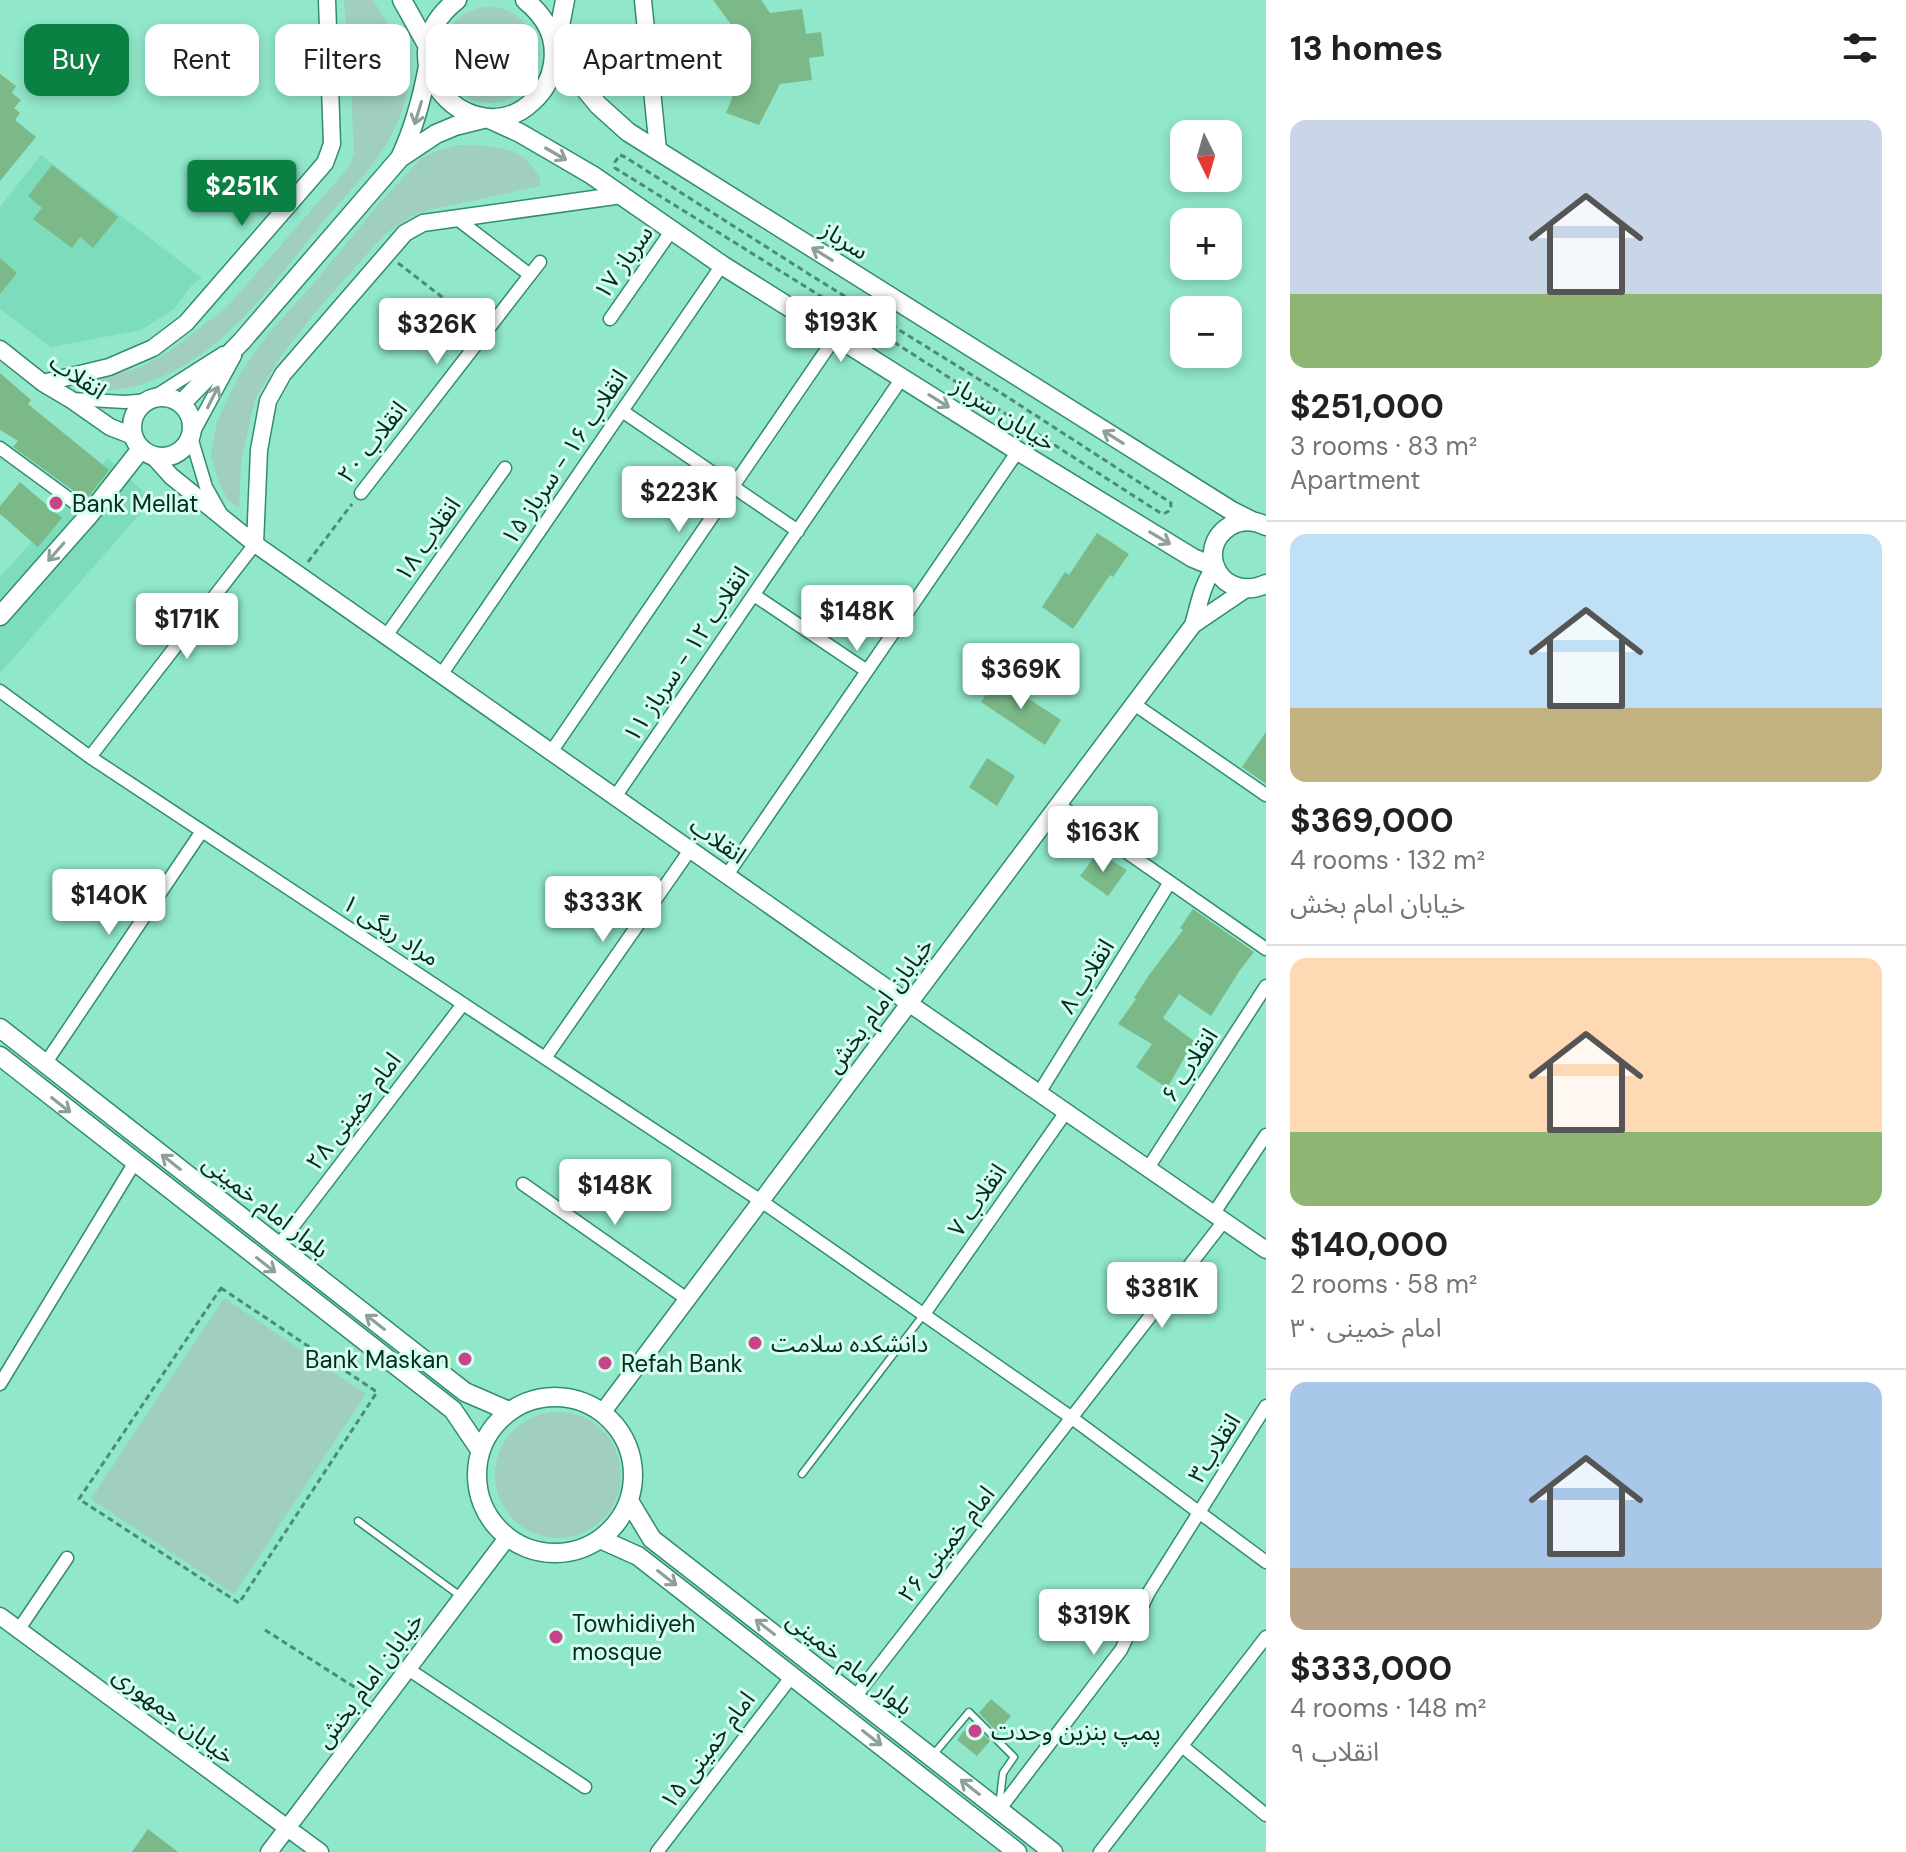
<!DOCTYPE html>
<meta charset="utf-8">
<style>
:root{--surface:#fff;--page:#f6f6f6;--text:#202124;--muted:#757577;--line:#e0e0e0;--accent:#0b8043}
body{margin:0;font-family:"DM Sans","Noto Sans Arabic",sans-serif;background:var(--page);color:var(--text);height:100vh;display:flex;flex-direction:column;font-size:30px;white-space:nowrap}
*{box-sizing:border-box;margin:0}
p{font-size:26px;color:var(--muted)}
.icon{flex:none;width:44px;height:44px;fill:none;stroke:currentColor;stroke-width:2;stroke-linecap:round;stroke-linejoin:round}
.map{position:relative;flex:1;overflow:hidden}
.panel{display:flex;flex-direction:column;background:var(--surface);width:640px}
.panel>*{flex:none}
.guide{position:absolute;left:24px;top:24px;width:760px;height:72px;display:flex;gap:16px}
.needle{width:52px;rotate:175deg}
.fabs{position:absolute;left:1170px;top:120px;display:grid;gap:16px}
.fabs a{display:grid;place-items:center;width:72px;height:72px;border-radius:16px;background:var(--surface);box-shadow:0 4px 12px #0003;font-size:40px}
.price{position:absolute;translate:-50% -68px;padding:0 18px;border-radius:8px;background:#fff;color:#222;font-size:26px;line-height:52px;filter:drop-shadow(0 2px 4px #0008)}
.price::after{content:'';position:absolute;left:50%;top:48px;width:24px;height:18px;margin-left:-12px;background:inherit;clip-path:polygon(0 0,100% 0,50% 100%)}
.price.active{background:var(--accent);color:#fff}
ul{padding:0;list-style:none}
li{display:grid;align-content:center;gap:16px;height:424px;padding:0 24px}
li+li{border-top:2px solid var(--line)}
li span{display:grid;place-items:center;height:248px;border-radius:16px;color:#555}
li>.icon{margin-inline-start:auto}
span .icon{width:144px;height:144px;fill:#fffc;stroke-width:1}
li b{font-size:34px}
h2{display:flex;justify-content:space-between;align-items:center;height:96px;padding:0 24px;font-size:34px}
.tag{padding:0 28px;border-radius:16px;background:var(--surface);box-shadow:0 4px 12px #0003;font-size:28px;line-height:72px}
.tag.active{background:var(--accent);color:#fff}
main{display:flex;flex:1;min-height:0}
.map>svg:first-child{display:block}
</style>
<main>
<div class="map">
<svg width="1266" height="1852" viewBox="0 0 1266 1852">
<rect width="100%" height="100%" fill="#90e7c9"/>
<!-- built -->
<path fill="#7cdcbc" d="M41,155l161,123 -11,8 -17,23 -33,21 -90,17 -51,-38v-102z
M108,458l44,42 -152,173v-96z"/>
<!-- green -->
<path fill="#a0cfbe" d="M344,0h29c15,23 39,62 34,90 -8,55 -50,91 -84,132 -51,62 -102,140 -184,163 -14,3 -28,7 -42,5l-3,-5 1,-5 3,-2 43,-11 29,-16 57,-44 121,-139 6,-14 -3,-68z
M441 55a48 48 0 1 1 96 0a48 48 0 1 1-96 0Z
M458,145c20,0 48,1 65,12 7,5 12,13 17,21v8l-111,24 -17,6 -29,20 -63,71 -38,47 -27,45 -14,64 -2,45 -11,-8 -9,-17 -8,-28 6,-34 22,-46 29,-41 46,-51 65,-79 41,-45 19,-9z
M224,1298l142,96 -132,200 -143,-95z
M495 1475a63 63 0 1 1 126 0a63 63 0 1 1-126 0Z"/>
<!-- building -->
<path fill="#7bb989" d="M713,0h48l9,13 32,-4 4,25 15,-2 3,24 -15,2 3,22 -32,4 -21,41 -33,-12 18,-45 -3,-30z
M0,74l16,12 -4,7 9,7 -7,8 6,5 -5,7 21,17 -36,44z
M52,165l66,52 -25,31 -13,-11 -8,11 -39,-29 9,-11 -14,-12z
M0,258l17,15 -17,21z
M0,373l31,27 -3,4 81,66 -23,30 -73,-53 5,-6 -18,-11z
M20,482l42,36 -24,29 -38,-33v-8z
M1097,533l32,21 -16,23 -3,-2 -37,54 -31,-22 23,-35 4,3z
M997,678l64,42 -16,25 -64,-43z
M1266,732v52l-24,-17z
M987,758l28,18 -18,30 -28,-19z
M1098,852l29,18 -19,26 -28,-20z
M1193,909l61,43 -14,18 -29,46 -32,-22 -16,24 31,23 -27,47 -31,-21 16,-23 -34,-20 18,-25 -2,-1 15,-23 34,-45 -3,-2z
M991,1699l20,17 -14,16 -18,-19z
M971,1722l19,19 -13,15 -20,-16z
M148,1829l30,23h-46z"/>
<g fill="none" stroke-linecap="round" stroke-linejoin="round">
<!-- service casing -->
<g stroke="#328c71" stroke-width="9">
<path id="service" d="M802,1474l122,-160
M358,1521l101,74
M933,1755l36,-43 45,45 -11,16 -4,33"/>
</g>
<!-- minor casing -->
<g stroke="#328c71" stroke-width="15">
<path id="minor" d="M456,218l74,57
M610,319l62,-89
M71,399l54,3 24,-2 74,-47
M622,411l176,120
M0,448l90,66
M361,493l179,-231
M220,512l-14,-25 -15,-50 44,-81
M754,595l113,76
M386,636l119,-168
M441,675l281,-410
M0,691l90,66 671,444 311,217 194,144
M1134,704l132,91
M551,752l285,-416
M90,757l165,-213
M615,797l287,-419
M1059,805l207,144
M727,875l291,-424
M545,1058l145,-208
M45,1064l157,-233
M1039,1093l131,-211
M1148,1168l118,-182
M523,1184l164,115
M1214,1213l52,-78
M278,1246l185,-242
M924,1314l142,-202
M0,1384l135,-222
M19,1629l48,-71
M408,1669l177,118
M855,1697l369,-476
M1182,1746l84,69
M999,1810l122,-160 28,-58 117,-186
M657,1852l135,-176
M1100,1852l166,-215"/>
</g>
<!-- tertiary casing -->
<g stroke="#328c71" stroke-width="19">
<path id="tertiary" d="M643,0l15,150
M0,349l43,34 27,16 40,28 23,9
M43,383l66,-16 44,-19 33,-25 139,-160 7,-19 -5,-144
M153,456l18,20 84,68 655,460 356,246
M255,544l4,-94 9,-49 15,-27 122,-141 18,-10 199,-28
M1193,625c6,-20 9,-41 22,-58
M602,1413l591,-788 53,-36
M0,1616l320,236
M269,1852l238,-314"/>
</g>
<!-- secondary casing -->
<g stroke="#328c71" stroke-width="21">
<path id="secondary" d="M402,0l25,45
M457,0c-80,63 19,157 76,101 11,-10 18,-22 20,-37 4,-27 -7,-47 -28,-64
M565,0l-10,52 43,53 30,27 604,379 20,10
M400,158c14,-30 22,-59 28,-92
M132 427a30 30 0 1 1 60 0a30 30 0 1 1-60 0Z
M181,404l61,-63 158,-183 36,-24 19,-8 32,-8 33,15 72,42 130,90 296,186 175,107 22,9
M1266,526c-12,-6 -24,-7 -36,0 -37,23 -9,78 36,58
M0,616l90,-102 51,-65
M0,1028l465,364 44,19
M0,1056l453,354 27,40
M477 1475a78 78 0 1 1 156 0a78 78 0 1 1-156 0Z
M629,1501l23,38 401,313
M600,1539l38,17 379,296"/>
</g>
<!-- path -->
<path stroke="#4c8b76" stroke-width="3" stroke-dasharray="6 4" stroke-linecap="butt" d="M620,155l5,2 187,119 189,117 170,110c0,8 -2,9 -9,11l-287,-184 -260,-162v-6z
M398,263l79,61
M308,562l44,-58
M221,1288l156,104 -138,211 -160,-104z
M265,1630l105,67"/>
<!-- service -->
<use href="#service" stroke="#fff" stroke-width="6"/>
<!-- minor -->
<use href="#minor" stroke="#fff" stroke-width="12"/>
<!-- tertiary -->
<use href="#tertiary" stroke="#fff" stroke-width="16"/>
<!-- secondary -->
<use href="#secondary" stroke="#fff" stroke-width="18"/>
</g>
<!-- one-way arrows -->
<defs><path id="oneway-shaft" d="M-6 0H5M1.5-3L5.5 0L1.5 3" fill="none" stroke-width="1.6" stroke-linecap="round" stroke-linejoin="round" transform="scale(2)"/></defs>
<g stroke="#8ea09b">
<use href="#oneway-shaft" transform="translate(418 113) rotate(107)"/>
<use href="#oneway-shaft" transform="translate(556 154) rotate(30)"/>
<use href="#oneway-shaft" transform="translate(822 254) rotate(-148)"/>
<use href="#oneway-shaft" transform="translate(213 397) rotate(-63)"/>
<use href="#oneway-shaft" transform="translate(939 401) rotate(32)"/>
<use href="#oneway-shaft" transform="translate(1113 437) rotate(-148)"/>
<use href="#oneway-shaft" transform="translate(1160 538) rotate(31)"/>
<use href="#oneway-shaft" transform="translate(56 552) rotate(131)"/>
<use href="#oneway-shaft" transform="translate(61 1105) rotate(38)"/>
<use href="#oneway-shaft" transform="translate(171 1162) rotate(-142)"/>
<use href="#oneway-shaft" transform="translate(266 1265) rotate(38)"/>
<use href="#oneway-shaft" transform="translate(375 1322) rotate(-142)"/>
<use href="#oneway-shaft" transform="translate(667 1578) rotate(38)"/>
<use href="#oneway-shaft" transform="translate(765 1627) rotate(-142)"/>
<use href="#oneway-shaft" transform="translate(872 1738) rotate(38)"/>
<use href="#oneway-shaft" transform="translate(970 1787) rotate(-142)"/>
</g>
<!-- markers -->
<g fill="#c7448b" stroke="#d5feee" stroke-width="3">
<circle cx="56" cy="503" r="8"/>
<circle cx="755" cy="1343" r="8"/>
<circle cx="465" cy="1359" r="8"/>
<circle cx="605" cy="1363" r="8"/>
<circle cx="556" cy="1637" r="8"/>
<circle cx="975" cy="1731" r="8"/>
</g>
<g text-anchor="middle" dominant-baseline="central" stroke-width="6" stroke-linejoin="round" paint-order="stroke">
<!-- street labels -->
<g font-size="24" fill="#052c21" stroke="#d5feee">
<text transform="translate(845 240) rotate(32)">سرباز</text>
<text transform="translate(623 262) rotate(-55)">سرباز ۱۷</text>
<text transform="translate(78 376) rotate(34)">انقلاب</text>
<text transform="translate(1004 414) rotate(32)">خیابان سرباز</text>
<text transform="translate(372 442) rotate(-52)">انقلاب ۲۰</text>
<text transform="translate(564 457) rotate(-56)">انقلاب ۱۶ - سرباز ۱۵</text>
<text transform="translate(427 539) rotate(-55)">انقلاب ۱۸</text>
<text transform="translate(686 654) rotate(-56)">انقلاب ۱۲ - سرباز ۱۱</text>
<text transform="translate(718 840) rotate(35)">انقلاب</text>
<text transform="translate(391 930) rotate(33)">مراد ریگی ۱</text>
<text transform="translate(1086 976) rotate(-58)">انقلاب ۸</text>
<text transform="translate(879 1005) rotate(-53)">خیابان امام بخش</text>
<text transform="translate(1189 1065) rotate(-57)">انقلاب ۶</text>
<text transform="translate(353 1111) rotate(-53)">امام خمینی ۲۸</text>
<text transform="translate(977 1200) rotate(-55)">انقلاب ۷</text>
<text transform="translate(266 1206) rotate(38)">بلوار امام خمینی</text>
<text transform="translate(1214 1448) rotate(-58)">انقلاب۳</text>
<text transform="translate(946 1544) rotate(-52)">امام خمینی ۲۶</text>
<text transform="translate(850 1663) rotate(38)">بلوار امام خمینی</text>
<text transform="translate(369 1680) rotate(-53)">خیابان امام بخش</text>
<text transform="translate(174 1715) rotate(37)">خیابان جمهوری</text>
<text transform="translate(707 1750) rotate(-53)">امام خمینی ۱۵</text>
</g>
<!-- poi labels -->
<g font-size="24" fill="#052c21" stroke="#d5feee" text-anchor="start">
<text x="72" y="503">Bank Mellat</text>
<text x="771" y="1343">دانشکده سلامت</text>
<text x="449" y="1359" text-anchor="end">Bank Maskan</text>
<text x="621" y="1363">Refah Bank</text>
<text x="572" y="1623">Towhidiyeh<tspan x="572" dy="28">mosque</tspan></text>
<text x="991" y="1731">پمپ بنزین وحدت</text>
</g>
</g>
</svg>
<div class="fabs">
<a><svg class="needle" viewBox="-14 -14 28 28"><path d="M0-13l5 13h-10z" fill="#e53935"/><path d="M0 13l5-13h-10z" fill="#757577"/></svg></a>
<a>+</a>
<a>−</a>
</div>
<b class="price active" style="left:242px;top:228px">$251K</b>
<b class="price" style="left:841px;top:364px">$193K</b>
<b class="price" style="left:437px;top:366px">$326K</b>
<b class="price" style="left:679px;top:534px">$223K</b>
<b class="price" style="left:857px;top:653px">$148K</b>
<b class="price" style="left:187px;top:661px">$171K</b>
<b class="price" style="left:1021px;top:711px">$369K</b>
<b class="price" style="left:1103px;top:874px">$163K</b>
<b class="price" style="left:109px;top:937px">$140K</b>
<b class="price" style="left:603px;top:944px">$333K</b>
<b class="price" style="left:615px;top:1227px">$148K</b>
<b class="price" style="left:1162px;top:1330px">$381K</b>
<b class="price" style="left:1094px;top:1657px">$319K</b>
<div class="guide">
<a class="tag active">Buy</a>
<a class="tag">Rent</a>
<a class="tag">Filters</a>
<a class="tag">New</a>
<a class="tag">Apartment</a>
</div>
</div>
<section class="panel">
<h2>13 homes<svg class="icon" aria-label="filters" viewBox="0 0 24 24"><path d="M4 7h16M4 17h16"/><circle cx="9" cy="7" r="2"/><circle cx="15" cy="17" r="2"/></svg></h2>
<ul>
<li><span style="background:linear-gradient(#c9d6e8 70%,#8fb573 0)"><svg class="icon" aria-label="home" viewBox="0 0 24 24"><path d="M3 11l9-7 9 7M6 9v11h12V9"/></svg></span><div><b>$251,000</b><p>3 rooms · 83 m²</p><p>Apartment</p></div></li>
<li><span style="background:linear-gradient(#bfe0f5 70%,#c2b280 0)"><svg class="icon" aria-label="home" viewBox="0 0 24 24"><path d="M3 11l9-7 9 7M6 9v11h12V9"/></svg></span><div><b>$369,000</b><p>4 rooms · 132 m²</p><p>خیابان امام بخش</p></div></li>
<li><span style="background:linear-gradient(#ffd9b3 70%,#8fb573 0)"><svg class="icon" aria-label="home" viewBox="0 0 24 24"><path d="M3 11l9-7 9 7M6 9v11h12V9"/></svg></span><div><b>$140,000</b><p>2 rooms · 58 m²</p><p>امام خمینی ۳۰</p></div></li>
<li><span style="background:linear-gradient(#a9c7e8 75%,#b9a48a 0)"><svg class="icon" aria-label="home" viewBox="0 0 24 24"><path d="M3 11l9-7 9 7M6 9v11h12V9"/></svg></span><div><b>$333,000</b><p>4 rooms · 148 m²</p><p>انقلاب ۹</p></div></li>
</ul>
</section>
</main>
